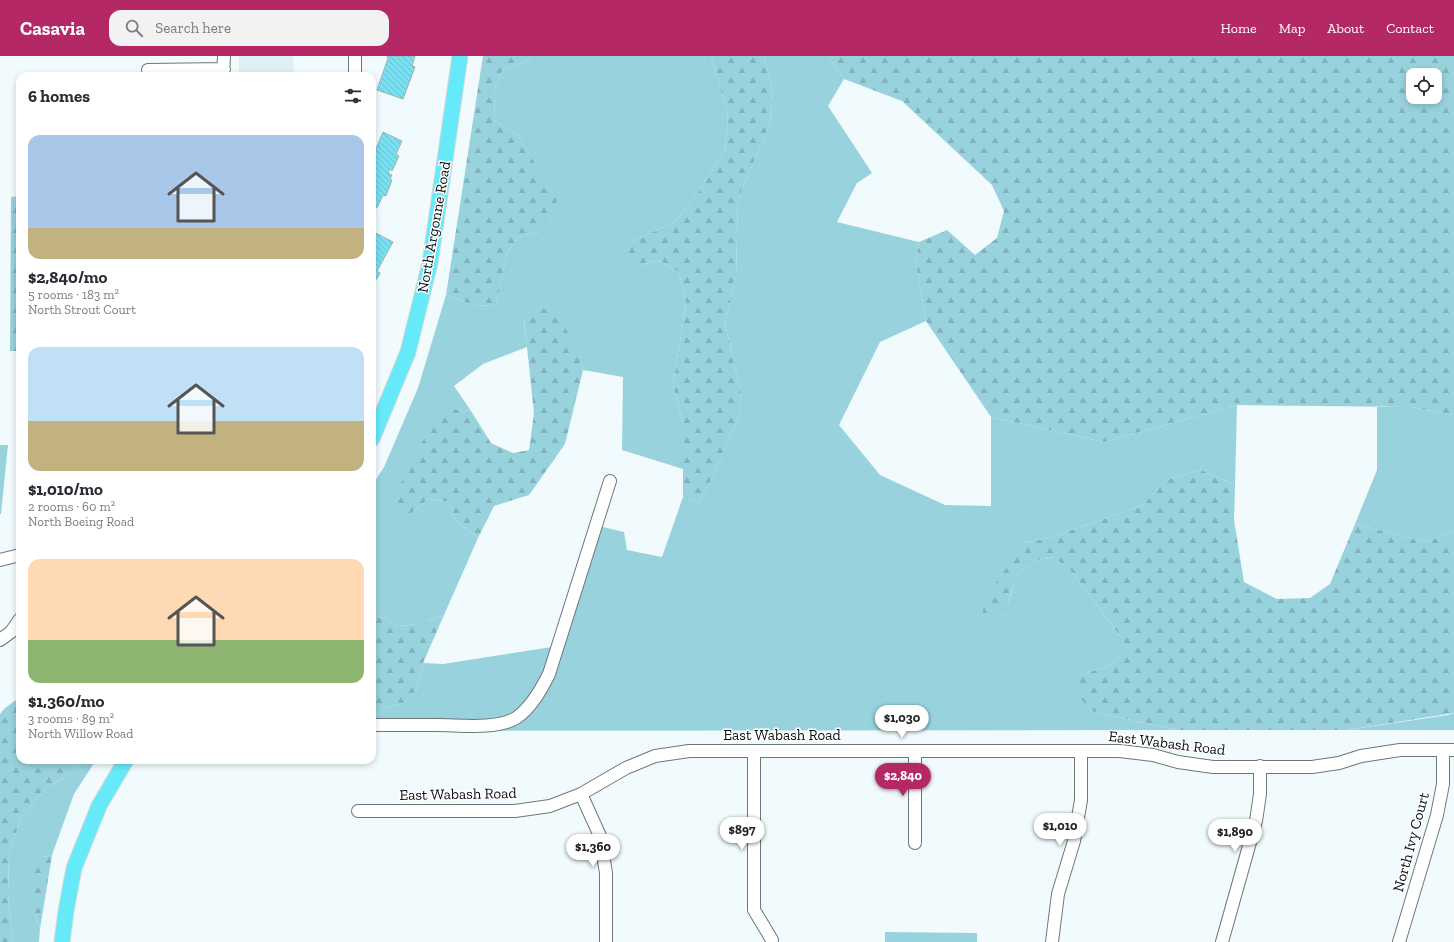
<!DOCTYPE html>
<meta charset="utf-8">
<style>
:root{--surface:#fff;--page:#f2f2f3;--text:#2b2b33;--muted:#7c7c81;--accent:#b42965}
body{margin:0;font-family:"Zilla Slab",serif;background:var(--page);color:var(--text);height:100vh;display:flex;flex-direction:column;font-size:15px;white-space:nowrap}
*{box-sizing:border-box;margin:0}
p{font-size:13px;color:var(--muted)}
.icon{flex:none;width:22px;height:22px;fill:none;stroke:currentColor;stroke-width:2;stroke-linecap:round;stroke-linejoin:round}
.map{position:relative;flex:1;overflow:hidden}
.details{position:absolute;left:16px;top:16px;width:360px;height:692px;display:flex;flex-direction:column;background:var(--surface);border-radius:12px;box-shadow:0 2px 6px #0003}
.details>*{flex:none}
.fabs{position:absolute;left:1406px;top:12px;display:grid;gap:8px}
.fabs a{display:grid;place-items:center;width:36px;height:36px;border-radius:8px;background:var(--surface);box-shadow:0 2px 6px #0003;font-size:20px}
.price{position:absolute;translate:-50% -34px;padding:0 9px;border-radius:14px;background:#fff;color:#222;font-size:13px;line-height:26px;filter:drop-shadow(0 1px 2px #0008)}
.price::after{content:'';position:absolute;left:50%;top:24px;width:12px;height:9px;margin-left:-6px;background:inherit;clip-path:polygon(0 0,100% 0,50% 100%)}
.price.on{background:var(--accent);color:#fff}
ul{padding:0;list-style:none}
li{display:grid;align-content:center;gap:8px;height:212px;padding:0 12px}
li span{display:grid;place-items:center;height:124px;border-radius:12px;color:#555}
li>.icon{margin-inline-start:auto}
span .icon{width:72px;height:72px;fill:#fffc;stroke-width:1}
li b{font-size:17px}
h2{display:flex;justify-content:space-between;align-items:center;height:48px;padding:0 12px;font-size:17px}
header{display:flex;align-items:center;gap:24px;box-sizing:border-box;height:56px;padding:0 20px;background:var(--accent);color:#fff}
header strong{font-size:19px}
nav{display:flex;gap:22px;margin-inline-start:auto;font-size:14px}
.search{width:280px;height:36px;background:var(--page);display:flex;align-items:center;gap:10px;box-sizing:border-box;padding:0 14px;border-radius:12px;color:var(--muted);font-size:15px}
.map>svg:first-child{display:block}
</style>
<header>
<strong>Casavia</strong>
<div class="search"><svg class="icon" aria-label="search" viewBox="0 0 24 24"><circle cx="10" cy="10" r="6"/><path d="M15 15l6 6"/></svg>Search here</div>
<nav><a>Home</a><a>Map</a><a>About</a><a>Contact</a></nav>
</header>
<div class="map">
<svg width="1454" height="886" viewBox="0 0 1454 886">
<defs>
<pattern id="forest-firs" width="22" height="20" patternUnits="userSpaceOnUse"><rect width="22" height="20" fill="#98d2dd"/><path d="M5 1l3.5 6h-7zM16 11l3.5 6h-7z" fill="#82b3bc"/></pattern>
<pattern id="building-back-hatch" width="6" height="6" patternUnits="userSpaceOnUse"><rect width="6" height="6" fill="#77e1f4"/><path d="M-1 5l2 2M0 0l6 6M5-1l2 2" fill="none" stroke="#66c0d0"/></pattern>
</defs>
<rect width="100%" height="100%" fill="#f1fbfd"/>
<!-- built -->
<path fill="#ddf0f4" d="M239,0h54l1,20h-55z"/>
<!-- grass -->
<path fill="#98d2dd" d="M532,0h179l17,59 -3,35 -26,41 -24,31 -46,21 12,22 17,-5 21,12 7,32 -13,81 10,39v45l-61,-19 1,-73 -40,-7 -3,-16 -56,-34 3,27 -44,17 -29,22 17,25 -16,-2 -44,104 18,-14 21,3 5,18 23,18 -34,77 -24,9 -22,2 -26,-14v-126l12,-19 34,-79 28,-93 30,11 20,-1 11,-52 12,-16 20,-5 12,-11 5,-23 -38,-63 -23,-14 -1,-29 8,-21 27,-11z
M764,0h64l16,23 -16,27 44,67 -15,10 -20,39 82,20 -3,22 10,57 -46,21 -41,83 41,50 65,30 46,1v-89l113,25 133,-37 -2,80 -34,-15 -34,9 -25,27 -94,32 -24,5 -18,67 11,-35 20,-15 18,-3 15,13 51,67v16l-11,13 -31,9 11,36 87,19 -805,1v-12l12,-11 19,-5 13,-12 7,-28 20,1 109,-17 38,-123 34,8 3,18 35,7 21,-60 15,6 13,-23 28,-63 2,-24 -16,-69 11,-48 2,-77 32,-75 3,-32z
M1377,351h34l43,8v116l-28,11 -71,-18 22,-54z
M0,389h8l-7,69h-1z
M1454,657v17h-107l101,-15z
M82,704h14l-22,34 -22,61 -9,2 -9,53 6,19 -1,13h-26l-5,-47 1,-41 12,-36 24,-29 29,-17z
M885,876l92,1v9h-92z"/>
<!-- forest -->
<path fill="url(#forest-firs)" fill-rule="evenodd" d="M483,0h49l-3,4 -27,11 -8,21 1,29 23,14 39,64 -6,22 -12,11 -20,5 -12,16 -11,52 -20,1 -30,-11z
M711,0h53l9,36 -3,32 -32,75 -2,77 -11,48 16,69 -2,24 -28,63 -13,23 -15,-6v-73l-10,-39 13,-81 -7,-32 -21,-12 -17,5 -15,-8 3,-14 46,-21 24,-31 26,-41 3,-35z
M828,0h626v359l-43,-8 -174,-2 -133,37 -113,-25 -65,-96 -10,-57 3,-22 28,-12 28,25 22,-17 7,-27 -12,-26 -90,-84 -58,-22zM1413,19h22v22h-22z
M20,140v155h-10l1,-154z
M539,250l20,11 21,37 3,16 -18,74 -36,51 -35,11 -16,32 -23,-18 -5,-18 -21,-3 -18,14h-10l-7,-17 38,-73 23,-14 16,2 20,32 22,10 16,-3 5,-37 -10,-94z
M1201,414l34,15 -1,35 10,62 33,17 33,-1 20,-14 25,-60 71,18 28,-11v182l-107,17h-170l-87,-19 -15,-21 4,-15 31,-9 11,-13v-16l-51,-67 -16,-13 -17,3 -20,15 -11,34 -14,8 -10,2 2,-19 40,-57 24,-5 94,-32 25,-27z
M372,556l26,14 22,-2 24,-9 -21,48 -7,28 -13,12 -19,5 -12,11z
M20,641v63h62l-8,12 -29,17 -24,29 -12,36 -1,41 5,47h-13v-228l5,-6z
M52,799l-12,74 -6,-19v-38l9,-15z"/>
<!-- building -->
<path fill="url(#building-back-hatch)" stroke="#a7b0b2" d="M387,0h28l-3,10 3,1 -12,32 -26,-9 11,-32z
M383,76l19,9 -6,13 3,2 -7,15 -2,-2 -2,4 4,2 -2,4 2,1 -6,16 -3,-1 -6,13 -5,-2v-48z
M372,175l21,11 -16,29 3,2 -8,14z"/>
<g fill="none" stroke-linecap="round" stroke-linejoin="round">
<!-- minor casing -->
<g stroke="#6e7779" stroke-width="14">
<path id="minor" d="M148,14l76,-1
M223,20l1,-20
M355,20v-20
M0,504l20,-5
M0,584l11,-8 9,-13
M372,669c22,0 43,0 65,0 23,0 58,5 79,-7 15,-10 25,-28 33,-44l61,-193
M754,695v159l18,30
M915,695v92
M581,738l19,42 6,37v69
M358,755h157l35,-5 31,-12 45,-26 29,-12 34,-5h431l33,4 25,7 35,5h99l27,-4 22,-7 39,-6h54
M1052,886l6,-48 16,-53 7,-41v-49
M1222,886l34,-121 4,-27v-28
M1399,886l38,-127 6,-31v-34"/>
</g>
<!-- major casing -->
<g stroke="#d8d8d8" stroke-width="17">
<path id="major" d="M372,383l36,-87 22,-89 30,-207
M62,886l4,-31 8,-43 25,-62 27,-46"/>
</g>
<!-- minor -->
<use href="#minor" stroke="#fff" stroke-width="12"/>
<!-- major -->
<use href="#major" stroke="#66eafa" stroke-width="15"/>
</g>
<g text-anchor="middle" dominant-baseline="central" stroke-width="3" stroke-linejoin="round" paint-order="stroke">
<!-- street labels -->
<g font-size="15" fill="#0a0d0e" stroke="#fff">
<text transform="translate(434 171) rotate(-80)">North Argonne Road</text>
<text x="782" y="679">East Wabash Road</text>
<text transform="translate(1167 687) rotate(7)">East Wabash Road</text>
<text transform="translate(458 738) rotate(-1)">East Wabash Road</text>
<text transform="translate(1411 786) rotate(-75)">North Ivy Court</text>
</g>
</g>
</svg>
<div class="fabs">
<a><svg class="icon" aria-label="locate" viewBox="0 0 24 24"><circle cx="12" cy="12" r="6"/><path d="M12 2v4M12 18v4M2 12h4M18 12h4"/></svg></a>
</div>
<b class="price" style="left:902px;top:683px">$1,030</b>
<b class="price on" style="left:903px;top:741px">$2,840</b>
<b class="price" style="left:1060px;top:791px">$1,010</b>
<b class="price" style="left:742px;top:795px">$897</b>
<b class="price" style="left:1235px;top:797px">$1,890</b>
<b class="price" style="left:593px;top:812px">$1,360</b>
<section class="details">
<h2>6 homes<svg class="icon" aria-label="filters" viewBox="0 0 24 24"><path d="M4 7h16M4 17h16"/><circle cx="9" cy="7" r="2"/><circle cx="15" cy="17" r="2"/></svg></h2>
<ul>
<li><span style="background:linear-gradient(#a9c7e8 75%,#c2b280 0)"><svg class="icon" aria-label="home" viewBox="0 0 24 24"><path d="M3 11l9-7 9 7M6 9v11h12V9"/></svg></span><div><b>$2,840/mo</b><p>5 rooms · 183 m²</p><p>North Strout Court</p></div></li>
<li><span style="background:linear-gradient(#bfe0f5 60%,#c2b280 0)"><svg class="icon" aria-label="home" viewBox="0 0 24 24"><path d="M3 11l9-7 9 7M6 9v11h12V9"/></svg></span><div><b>$1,010/mo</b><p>2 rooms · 60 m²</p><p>North Boeing Road</p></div></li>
<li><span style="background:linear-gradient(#ffd9b3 65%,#8fb573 0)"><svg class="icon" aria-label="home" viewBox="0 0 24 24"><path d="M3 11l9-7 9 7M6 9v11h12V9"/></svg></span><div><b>$1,360/mo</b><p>3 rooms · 89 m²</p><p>North Willow Road</p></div></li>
</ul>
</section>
</div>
